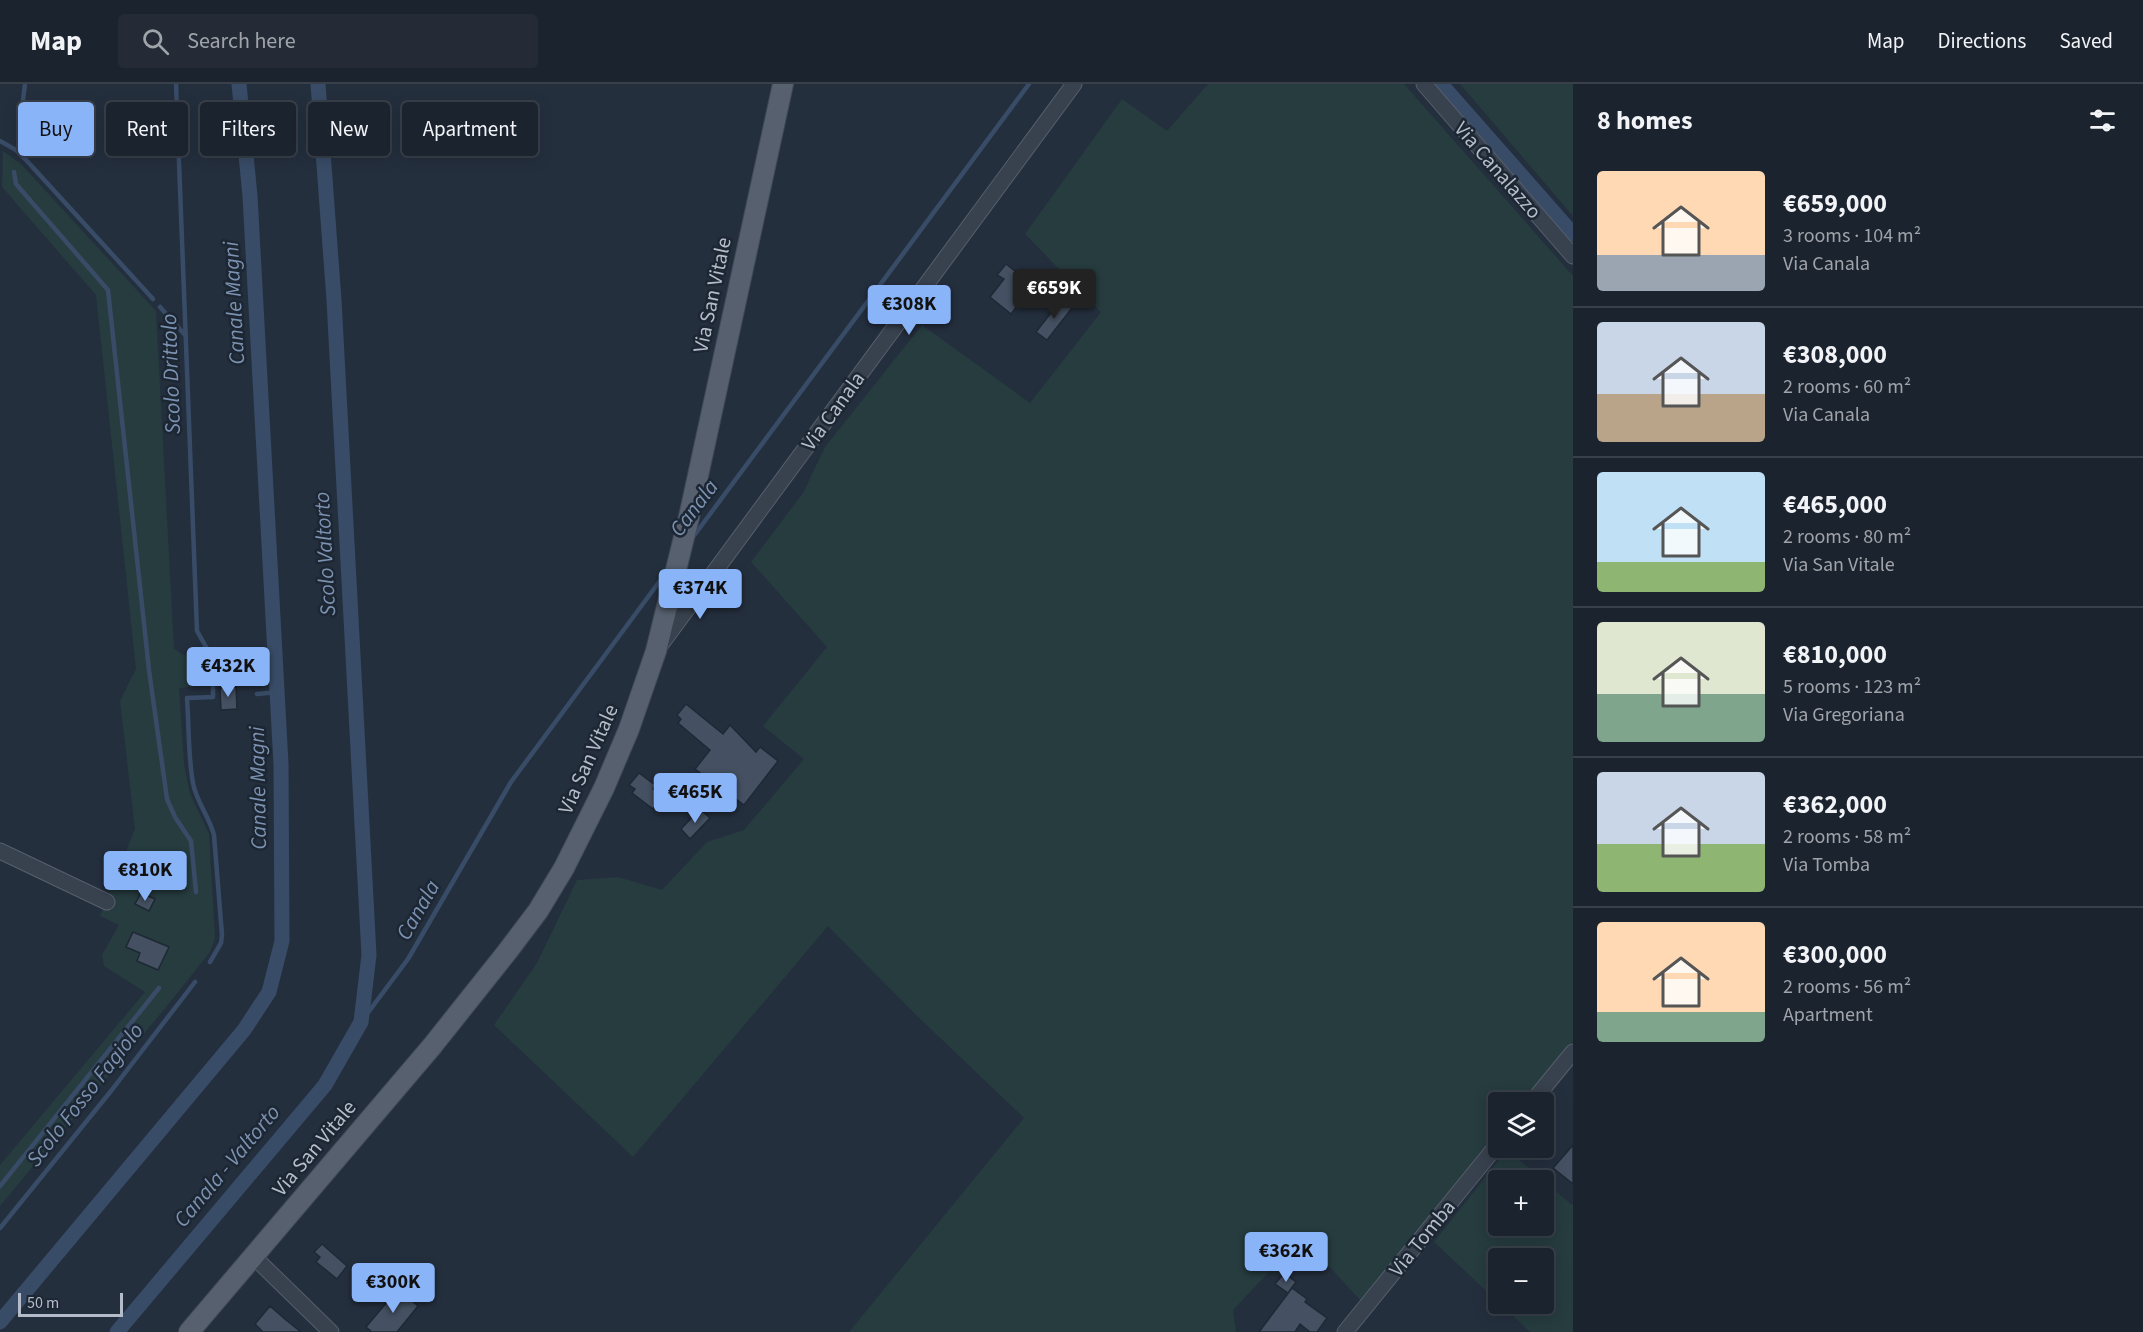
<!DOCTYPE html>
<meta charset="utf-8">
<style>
:root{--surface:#1b232e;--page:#242b36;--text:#f1f3f6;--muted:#a0a4aa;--line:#39404a;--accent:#8ab4f8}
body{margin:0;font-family:"Source Sans 3",sans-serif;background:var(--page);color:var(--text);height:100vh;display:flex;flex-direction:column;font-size:22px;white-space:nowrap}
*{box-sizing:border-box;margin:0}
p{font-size:20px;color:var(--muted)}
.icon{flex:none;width:33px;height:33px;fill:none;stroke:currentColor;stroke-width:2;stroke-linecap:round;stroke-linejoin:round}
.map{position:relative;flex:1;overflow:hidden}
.sheet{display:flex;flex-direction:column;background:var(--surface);width:570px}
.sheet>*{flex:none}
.guide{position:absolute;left:18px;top:18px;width:570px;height:54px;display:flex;gap:12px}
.tools{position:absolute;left:1488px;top:1008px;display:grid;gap:12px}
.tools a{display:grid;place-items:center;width:66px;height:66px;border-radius:6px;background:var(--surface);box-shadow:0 3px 15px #0003,0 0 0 2px var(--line);font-size:30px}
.scale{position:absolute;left:18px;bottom:15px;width:105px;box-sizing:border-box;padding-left:6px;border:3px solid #b4bcc9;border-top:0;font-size:16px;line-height:21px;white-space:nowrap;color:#b4bcc9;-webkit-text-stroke:4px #1d2633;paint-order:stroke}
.price{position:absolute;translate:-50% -51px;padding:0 14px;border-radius:6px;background:var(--accent);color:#111;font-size:20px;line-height:39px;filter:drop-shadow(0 2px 3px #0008)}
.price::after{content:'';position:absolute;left:50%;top:36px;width:18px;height:14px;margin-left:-9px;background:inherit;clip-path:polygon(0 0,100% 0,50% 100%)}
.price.active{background:#222;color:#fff}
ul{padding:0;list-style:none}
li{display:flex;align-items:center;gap:18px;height:150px;padding:0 24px}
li+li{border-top:2px solid var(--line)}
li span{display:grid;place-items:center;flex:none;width:168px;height:120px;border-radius:6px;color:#555}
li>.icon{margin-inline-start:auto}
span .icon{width:72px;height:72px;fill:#fffc;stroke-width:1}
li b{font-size:26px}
h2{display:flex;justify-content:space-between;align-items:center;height:72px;padding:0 24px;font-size:26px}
.chip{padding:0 21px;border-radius:6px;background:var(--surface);box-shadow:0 3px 15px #0003,0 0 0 2px var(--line);font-size:21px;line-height:54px}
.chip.active{background:var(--accent);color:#111}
header{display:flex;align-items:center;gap:36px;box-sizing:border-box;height:84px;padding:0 30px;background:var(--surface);border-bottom:2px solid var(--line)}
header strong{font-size:28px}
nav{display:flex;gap:33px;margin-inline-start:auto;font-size:21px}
.search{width:420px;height:54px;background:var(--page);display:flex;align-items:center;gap:15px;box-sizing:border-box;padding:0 21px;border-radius:6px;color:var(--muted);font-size:22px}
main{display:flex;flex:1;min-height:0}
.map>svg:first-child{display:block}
</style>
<header>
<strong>Map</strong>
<div class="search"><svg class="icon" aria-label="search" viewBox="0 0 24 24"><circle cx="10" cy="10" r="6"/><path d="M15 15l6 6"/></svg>Search here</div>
<nav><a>Map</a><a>Directions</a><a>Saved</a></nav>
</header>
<main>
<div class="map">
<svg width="1573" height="1248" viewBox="0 0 1573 1248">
<rect width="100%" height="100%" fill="#242f3e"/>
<!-- green -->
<path fill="#263c3f" d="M1208,0h196l169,192v765l-50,61h-25v31l-137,168 -59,-64 -69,73 3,22h-387l175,-214 -111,-106 -85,-86 -195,231 -139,-132 43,-62 40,-83 41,-3 44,13 45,-48 37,-12 60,-71 -41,-33 64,-79 -76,-85 52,-69 22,-46 97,-122 108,78 71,-91 -76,-78 97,-135 45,32z
M1460,0h113v132z
M3,67l18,13 135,147 18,338c21,13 27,11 27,37l-22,2 5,76 6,30 19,40 6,105 -5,13 -43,54 -167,200v-41l145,-173 -41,-26 -2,-11 17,-30 -19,-9 35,-87 -15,-128 16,-32 -40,-374 -94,-108z
M1507,1066l36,30h-45v46h46v-45l28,24 1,-1v128h-43l-30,-28h44v-46h-46v44l-64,-60z"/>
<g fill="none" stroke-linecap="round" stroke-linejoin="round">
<!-- stream -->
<path stroke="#394c67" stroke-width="4.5" d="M176,0l21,547 16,28v38l-26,1c2,28 1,58 6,85 3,18 16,33 21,52l8,100 -1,8 -11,19
M19,49l6,-49
M0,57l16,9 11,11 126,138
M14,88l2,12 92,106 41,380 18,129 8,18 16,24 5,51
M160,223l26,29
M693,453l336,-453
M257,610l20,-2
M361,938l47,-63 103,-177 157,-212
M0,1102l159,-198
M0,1144l111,-137 84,-109"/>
<!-- canal -->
<path stroke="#394c67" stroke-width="15" d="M1441,0l132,150
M0,1238l244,-292 25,-38 13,-51 -1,-177 -31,-568 -11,-112
M117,1248l208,-247 36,-63 8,-67 -35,-655 -16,-216"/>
</g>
<!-- building -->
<path fill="#455162" stroke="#1f2835" stroke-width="1.5" d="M1006,180l27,21 -22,29 -21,-17 14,-18 -7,-4z
M1061,216l11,8 -25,32 -11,-8z
M236,603l1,22 -16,1 -1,-22z
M686,620l37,30 7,-9 26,27 4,-5 18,14 -34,44 -49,-36 15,-19 -32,-27 3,-4 -4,-4z
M639,689l16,12 -2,4 10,8 -10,12 -21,-16 3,-4 -6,-4z
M700,725l10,9 -20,21 -9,-10z
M141,809l14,6 -6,12 -14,-7z
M133,848l36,15 -11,23 -21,-9 3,-8 -14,-6z
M1573,1061v39l-20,-16z
M322,1160l25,22 -10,13 -21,-17 4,-5 -6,-5z
M1284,1189l12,9 -8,11 -13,-9z
M1292,1204l15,11 -2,3 22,16 -10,14h-7l-10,-8 -5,8h-36z
M398,1205l20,17 -21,26h-25l-6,-5z
M270,1222l16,14 15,12h-38l-8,-8z"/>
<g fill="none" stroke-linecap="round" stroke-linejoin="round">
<!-- minor casing -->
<g stroke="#565f6c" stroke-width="17">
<path id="minor" d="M1424,0l149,172
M659,563l415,-563
M0,767l107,51
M1532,1018l41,-50
M253,1172l78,76
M1345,1248l153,-188"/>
</g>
<!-- major casing -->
<g stroke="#414a57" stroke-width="22">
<path id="major" d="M189,1248l244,-287 74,-93 31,-41 26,-43 40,-80 25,-59 27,-78 33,-134 94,-433"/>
</g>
<!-- minor -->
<use href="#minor" stroke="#38414e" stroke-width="15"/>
<!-- major -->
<use href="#major" stroke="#56606e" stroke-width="20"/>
</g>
<g text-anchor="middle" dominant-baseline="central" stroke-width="5" stroke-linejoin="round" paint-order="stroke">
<!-- street labels -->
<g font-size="21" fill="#b4bcc9" stroke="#1d2633">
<text transform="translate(1498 86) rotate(49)">Via Canalazzo</text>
<text transform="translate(712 211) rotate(-78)">Via San Vitale</text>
<text transform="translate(833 327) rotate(-54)">Via Canala</text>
<text transform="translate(588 675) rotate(-66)">Via San Vitale</text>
<text transform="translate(314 1064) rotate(-50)">Via San Vitale</text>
<text transform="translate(1422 1154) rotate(-51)">Via Tomba</text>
</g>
<!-- water labels -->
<g font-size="22" font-style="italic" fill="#7c92b1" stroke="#1d2633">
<text transform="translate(234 219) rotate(-93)">Canale Magni</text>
<text transform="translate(171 290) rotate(-92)">Scolo Drittolo</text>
<text transform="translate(694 424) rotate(-53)">Canala</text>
<text transform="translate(325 470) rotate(-93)">Scolo Valtorto</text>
<text transform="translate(258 704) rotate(-91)">Canale Magni</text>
<text transform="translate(418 826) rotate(-60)">Canala</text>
<text transform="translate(85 1011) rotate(-52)">Scolo Fosso Fagiolo</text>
<text transform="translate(227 1082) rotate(-50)">Canala - Valtorto</text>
</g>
</g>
</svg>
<div class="tools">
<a><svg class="icon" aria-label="layers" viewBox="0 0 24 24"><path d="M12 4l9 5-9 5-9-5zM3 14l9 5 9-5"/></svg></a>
<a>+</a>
<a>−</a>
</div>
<div class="scale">50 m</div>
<b class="price active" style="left:1054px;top:236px">€659K</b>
<b class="price" style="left:909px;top:252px">€308K</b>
<b class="price" style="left:700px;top:536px">€374K</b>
<b class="price" style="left:228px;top:614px">€432K</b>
<b class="price" style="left:695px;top:740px">€465K</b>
<b class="price" style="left:145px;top:818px">€810K</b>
<b class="price" style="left:1286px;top:1199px">€362K</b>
<b class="price" style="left:393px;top:1230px">€300K</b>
<div class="guide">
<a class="chip active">Buy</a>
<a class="chip">Rent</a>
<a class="chip">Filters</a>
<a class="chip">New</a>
<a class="chip">Apartment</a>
</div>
</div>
<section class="sheet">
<h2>8 homes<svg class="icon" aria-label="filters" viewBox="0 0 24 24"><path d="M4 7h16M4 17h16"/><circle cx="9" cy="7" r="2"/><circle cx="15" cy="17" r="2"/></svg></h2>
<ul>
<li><span style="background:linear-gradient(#ffd9b3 70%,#9aa5b1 0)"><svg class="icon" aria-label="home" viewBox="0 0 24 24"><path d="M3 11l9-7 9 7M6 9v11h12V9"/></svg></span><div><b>€659,000</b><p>3 rooms · 104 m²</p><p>Via Canala</p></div></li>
<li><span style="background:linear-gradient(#c9d6e8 60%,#b9a48a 0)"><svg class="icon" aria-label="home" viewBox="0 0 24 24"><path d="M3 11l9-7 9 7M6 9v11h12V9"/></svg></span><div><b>€308,000</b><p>2 rooms · 60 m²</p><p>Via Canala</p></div></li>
<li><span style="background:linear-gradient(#bfe0f5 75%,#8fb573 0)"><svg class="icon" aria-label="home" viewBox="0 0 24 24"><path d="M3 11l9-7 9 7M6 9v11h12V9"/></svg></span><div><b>€465,000</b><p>2 rooms · 80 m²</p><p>Via San Vitale</p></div></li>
<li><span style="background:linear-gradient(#dfe7d0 60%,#7fa58c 0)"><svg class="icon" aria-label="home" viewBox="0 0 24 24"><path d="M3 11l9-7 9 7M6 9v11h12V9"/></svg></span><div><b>€810,000</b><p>5 rooms · 123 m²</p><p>Via Gregoriana</p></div></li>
<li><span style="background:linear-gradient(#c9d6e8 60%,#8fb573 0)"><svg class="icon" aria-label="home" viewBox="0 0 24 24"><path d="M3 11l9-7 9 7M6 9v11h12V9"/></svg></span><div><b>€362,000</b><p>2 rooms · 58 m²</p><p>Via Tomba</p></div></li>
<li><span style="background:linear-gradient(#ffd9b3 75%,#7fa58c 0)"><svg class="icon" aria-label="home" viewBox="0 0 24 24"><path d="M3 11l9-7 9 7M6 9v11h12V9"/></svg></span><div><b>€300,000</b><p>2 rooms · 56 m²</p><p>Apartment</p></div></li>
</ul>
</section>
</main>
